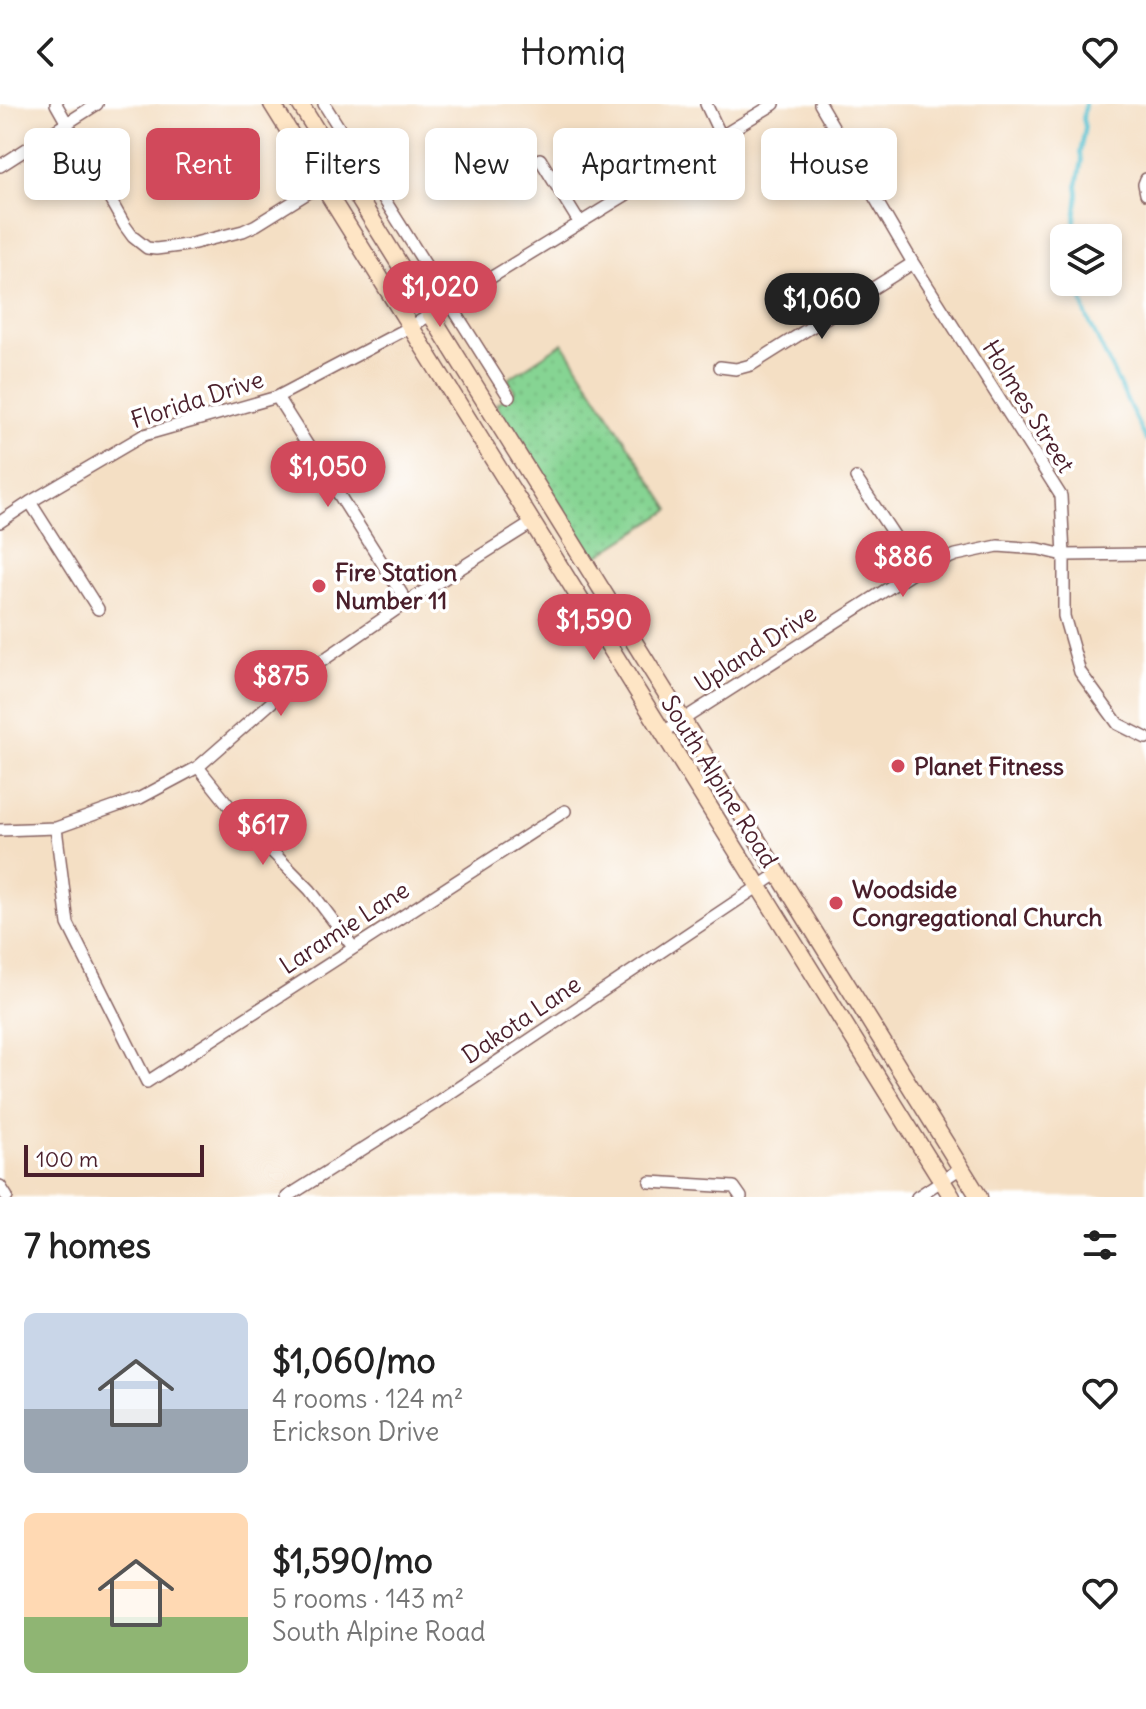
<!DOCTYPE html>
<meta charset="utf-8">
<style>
:root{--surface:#fff;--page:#f2f2f2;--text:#222;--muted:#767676;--accent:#d1495b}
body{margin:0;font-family:Delius,sans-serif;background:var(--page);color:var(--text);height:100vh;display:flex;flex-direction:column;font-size:30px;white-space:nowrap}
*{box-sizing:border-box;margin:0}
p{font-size:26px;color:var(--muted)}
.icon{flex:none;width:44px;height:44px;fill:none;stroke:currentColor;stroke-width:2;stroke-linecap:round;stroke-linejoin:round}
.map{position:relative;height:1093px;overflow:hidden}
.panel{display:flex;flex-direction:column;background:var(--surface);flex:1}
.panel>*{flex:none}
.banner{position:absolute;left:24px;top:24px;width:1098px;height:72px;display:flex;gap:16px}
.controls{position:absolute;left:1050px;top:120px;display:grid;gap:16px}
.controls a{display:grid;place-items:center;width:72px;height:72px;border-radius:12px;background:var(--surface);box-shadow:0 4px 12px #0003;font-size:40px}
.scale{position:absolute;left:24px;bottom:20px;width:180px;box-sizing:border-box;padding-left:8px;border:4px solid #4a1f2b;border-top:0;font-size:22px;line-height:28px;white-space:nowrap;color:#4a1f2b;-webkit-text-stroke:6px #fff;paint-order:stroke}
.price{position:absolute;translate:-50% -68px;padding:0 18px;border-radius:28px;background:var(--accent);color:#fff;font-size:26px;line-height:52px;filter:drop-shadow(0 2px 4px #0008)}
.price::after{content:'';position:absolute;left:50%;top:48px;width:24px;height:18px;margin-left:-12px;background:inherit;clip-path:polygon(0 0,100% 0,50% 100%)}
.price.current{background:#222;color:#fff}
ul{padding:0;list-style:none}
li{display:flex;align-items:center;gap:24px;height:200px;padding:0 24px}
li span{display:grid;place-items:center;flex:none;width:224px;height:160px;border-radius:12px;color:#555}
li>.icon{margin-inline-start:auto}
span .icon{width:96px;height:96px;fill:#fffc;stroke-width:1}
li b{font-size:34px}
h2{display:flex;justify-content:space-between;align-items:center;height:96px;padding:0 24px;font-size:34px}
.chip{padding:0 28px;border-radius:12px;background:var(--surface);box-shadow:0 4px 12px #0003;font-size:28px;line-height:72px}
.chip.current{background:var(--accent);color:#fff}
header{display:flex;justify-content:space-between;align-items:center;height:104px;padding:0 24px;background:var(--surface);font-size:36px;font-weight:600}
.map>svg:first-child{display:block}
</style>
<header><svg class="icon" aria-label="back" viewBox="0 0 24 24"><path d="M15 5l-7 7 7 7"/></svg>Homiq<svg class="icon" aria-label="heart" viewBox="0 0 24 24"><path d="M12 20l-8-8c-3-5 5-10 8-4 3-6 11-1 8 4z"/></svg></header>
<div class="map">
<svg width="1146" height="1093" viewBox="0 0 1146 1093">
<defs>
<pattern id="grass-dots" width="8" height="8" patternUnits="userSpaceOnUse" patternTransform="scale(2)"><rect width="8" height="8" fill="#86d493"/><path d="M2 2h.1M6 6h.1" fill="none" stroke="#75b67f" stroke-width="1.8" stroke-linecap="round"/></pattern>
</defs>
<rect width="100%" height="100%" fill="#fff"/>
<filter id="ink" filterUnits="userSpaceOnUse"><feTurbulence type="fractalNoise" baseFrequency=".0125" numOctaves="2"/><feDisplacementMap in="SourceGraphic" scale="16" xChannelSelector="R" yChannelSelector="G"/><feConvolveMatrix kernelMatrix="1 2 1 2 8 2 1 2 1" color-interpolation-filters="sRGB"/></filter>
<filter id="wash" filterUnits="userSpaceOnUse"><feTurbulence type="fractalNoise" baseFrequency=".006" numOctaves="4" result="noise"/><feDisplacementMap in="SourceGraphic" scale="32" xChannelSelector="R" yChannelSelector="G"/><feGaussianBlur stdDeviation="1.8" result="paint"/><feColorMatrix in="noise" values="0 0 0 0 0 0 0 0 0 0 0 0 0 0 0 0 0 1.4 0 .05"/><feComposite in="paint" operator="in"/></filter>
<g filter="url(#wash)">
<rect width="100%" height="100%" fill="#f4dfc4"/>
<!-- grass -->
<path fill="url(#grass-dots)" stroke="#687a5f" stroke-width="2" d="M563,239l107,167 -76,48 -98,-154 19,-13 -7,-12z"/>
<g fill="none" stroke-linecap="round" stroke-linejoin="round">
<!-- stream -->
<path stroke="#54c0cf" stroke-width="4" d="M1076,134l-2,-8 4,-37 -1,-7 5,-26 -2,-7 5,-26 -2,-8 2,-15
M1077,178l9,33 60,125"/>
</g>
</g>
<g filter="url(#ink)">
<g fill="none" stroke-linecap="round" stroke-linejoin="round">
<!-- minor casing -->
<g stroke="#866261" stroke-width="14">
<path id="minor" d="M56,0l69,122 8,11 14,11 9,1 31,-4 56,-14 13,-6 66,-41
M324,0l185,293
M706,0l15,32
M820,0l93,159 148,233 3,59v61l16,56 38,52 28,14
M540,55l39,63
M0,62l97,-62
M1146,75l-2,5 2,10
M720,263l16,2 15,-4 162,-102
M277,293l130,205
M856,374l61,92
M30,398l68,107
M0,418l30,-20 114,-67 133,-38 135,-71 362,-222
M662,629l255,-163 39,-15 42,-9 41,3 25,6 82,-1
M198,663l40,50 72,73 43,57
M56,724l12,96 79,158 418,-271
M0,726l56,-2 84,-30 58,-31 108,-95 101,-70 125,-79
M650,1078l84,5 7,10
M0,1082l7,11
M287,1093l150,-95 340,-228
M917,1093l44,-29"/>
</g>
<!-- secondary casing -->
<g stroke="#866261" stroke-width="19">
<path id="secondary" d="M272,0l680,1093
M300,0l679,1093"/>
</g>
<!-- minor -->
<use href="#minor" stroke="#fff" stroke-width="11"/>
<!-- secondary -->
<use href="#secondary" stroke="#fee5c5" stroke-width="16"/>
</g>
</g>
<!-- markers -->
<g fill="#d1495b" stroke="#fff" stroke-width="3">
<circle cx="319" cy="482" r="8"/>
<circle cx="898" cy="662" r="8"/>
<circle cx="836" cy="799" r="8"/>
</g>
<g text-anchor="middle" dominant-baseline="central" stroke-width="7" stroke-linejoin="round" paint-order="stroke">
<!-- street labels -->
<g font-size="24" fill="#4a1f2b" stroke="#fff">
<text transform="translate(197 295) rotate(-18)">Florida Drive</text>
<text transform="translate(1029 302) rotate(58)">Holmes Street</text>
<text transform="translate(755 544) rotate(-33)">Upland Drive</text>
<text transform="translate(720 677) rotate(58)">South Alpine Road</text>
<text transform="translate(344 823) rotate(-33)">Laramie Lane</text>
<text transform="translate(521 915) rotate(-34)">Dakota Lane</text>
</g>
<!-- poi labels -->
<g font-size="24" font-weight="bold" fill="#4a1f2b" stroke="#fff" text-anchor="start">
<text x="335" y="468">Fire Station<tspan x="335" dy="28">Number 11</tspan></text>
<text x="914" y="662">Planet Fitness</text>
<text x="852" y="785">Woodside<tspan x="852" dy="28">Congregational Church</tspan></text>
</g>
</g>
</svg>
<div class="controls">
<a><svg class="icon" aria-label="layers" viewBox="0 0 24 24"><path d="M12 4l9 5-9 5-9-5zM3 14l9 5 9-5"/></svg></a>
</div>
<div class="scale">100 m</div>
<b class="price" style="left:440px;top:225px">$1,020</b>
<b class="price current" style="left:822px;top:237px">$1,060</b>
<b class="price" style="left:328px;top:405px">$1,050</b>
<b class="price" style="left:903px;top:495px">$886</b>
<b class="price" style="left:594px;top:558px">$1,590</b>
<b class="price" style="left:281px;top:614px">$875</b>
<b class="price" style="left:263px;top:763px">$617</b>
<div class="banner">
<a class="chip">Buy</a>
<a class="chip current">Rent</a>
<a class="chip">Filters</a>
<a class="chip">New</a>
<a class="chip">Apartment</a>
<a class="chip">House</a>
</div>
</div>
<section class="panel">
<h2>7 homes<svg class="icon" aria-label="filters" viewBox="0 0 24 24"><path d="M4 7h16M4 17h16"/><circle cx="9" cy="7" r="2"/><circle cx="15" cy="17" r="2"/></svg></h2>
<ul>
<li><span style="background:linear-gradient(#c9d6e8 60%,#9aa5b1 0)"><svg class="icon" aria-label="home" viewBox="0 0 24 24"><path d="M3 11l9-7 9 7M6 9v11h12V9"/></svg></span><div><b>$1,060/mo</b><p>4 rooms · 124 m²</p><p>Erickson Drive</p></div><svg class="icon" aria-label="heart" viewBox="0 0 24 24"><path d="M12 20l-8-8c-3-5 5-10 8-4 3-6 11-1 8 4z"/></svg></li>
<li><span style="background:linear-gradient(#ffd9b3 65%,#8fb573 0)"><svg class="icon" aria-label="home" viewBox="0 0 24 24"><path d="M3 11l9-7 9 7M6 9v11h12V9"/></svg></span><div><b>$1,590/mo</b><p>5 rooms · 143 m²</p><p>South Alpine Road</p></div><svg class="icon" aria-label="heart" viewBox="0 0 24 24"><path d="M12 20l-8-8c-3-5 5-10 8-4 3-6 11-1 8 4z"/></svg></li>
</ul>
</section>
